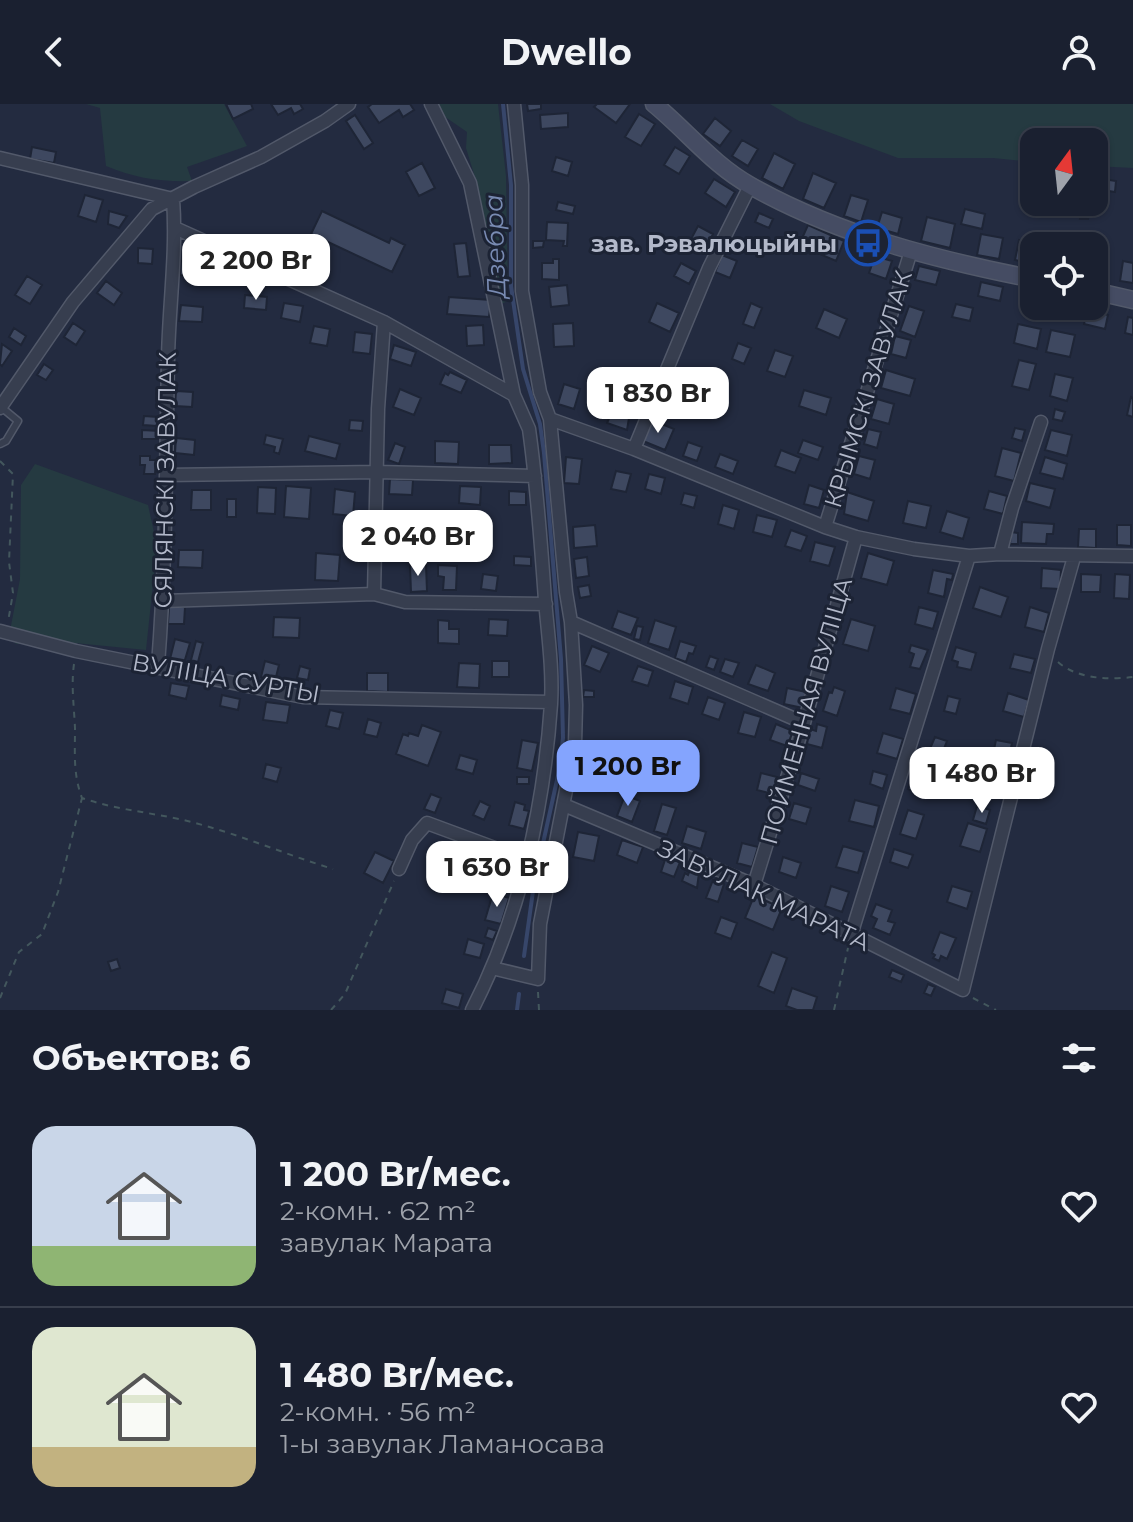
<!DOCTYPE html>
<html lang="ru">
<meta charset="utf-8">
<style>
:root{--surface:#1a2030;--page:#272d3c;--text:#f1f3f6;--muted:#9fa3ab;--line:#383e4c;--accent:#84a4fe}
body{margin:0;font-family:Montserrat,sans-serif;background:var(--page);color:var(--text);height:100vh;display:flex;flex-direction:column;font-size:30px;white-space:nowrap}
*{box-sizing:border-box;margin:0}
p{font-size:26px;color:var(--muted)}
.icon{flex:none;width:44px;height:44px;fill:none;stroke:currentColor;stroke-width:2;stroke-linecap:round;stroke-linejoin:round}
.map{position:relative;height:906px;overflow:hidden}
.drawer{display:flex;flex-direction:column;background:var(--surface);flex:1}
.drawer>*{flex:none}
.needle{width:52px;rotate:15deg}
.fabs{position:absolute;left:1020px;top:24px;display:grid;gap:16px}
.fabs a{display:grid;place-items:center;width:88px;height:88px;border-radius:16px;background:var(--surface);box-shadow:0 2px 6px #0004,0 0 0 2px var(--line);font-size:40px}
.price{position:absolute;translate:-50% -68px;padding:0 18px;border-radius:16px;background:#fff;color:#222;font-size:26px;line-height:52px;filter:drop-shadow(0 2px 4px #0008)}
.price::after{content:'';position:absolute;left:50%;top:48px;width:24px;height:18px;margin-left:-12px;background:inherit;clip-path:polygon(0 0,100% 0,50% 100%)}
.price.active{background:var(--accent);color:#111}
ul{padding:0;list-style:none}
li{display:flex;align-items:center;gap:24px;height:200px;padding:0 32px}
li+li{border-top:2px solid var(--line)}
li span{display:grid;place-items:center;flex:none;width:224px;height:160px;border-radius:24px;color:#555}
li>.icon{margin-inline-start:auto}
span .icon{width:96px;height:96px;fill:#fffc;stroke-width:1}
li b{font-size:34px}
h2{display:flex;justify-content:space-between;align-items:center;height:96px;padding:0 32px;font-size:34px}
header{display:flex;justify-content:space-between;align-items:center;height:104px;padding:0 32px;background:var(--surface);font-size:36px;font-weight:700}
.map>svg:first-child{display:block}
</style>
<header><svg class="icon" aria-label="back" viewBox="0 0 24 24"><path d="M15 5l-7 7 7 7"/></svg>Dwello<svg class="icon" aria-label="person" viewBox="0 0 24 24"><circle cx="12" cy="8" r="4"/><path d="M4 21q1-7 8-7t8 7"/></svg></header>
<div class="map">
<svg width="1133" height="906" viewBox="0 0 1133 906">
<rect width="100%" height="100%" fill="#232b40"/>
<!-- green -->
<path fill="#253a41" d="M86,0h138l23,42 -60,21 5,14c-32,1 -57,-3 -86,-15l-6,-58z
M434,0h64l8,72 2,125 -7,3 -23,-117 -12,-39 1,-16 -29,-20z
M770,0h363v64l-39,-2v-24h-60v20l-41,-4h-95l-99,-37z
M35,360l113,41 9,41 -11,104 -81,-8 -49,2 -7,-8 11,-57 1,-94z"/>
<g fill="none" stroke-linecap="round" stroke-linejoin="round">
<!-- stream -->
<path stroke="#37466a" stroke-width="4" d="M503,0l8,81v101l12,83 17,55 4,29 17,206 2,79 -4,33 -25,113 -10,72
M517,906l2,-16"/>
</g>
<!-- building -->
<path fill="#3e4860" stroke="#1e2536" stroke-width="2" d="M226,0h25l2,5 -20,10z
M271,0h29l3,5 -9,5 -3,-6 -13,7z
M372,0h38l4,6 -11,7 -4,-7 -20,13 -11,-16z
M527,0h14v5l-13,2z
M597,0h33l-14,19 -22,-16z
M568,9v14l-27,2 -1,-14z
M639,10l16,10 -14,22 -16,-9z
M355,11l18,28 -9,6 -18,-28z
M715,14l16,13 -11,15 -17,-12z
M742,36l16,9 -10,17 -16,-10z
M32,43l24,5 -2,11 -24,-4z
M675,43l15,9 -11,18 -15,-9z
M774,49l21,11 -12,25 -21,-11z
M556,53l16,5 -4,14 -16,-5z
M422,59l13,25 -16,8 -13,-24z
M813,69l23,10 -12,25 -21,-9z
M714,75l21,13 -9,15 -21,-14z
M1103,75l13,2 -1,11 -13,-2z
M1094,88h9v8l-9,-1z
M85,91l18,5 -7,22 -18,-6z
M851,91l17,5 -7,22 -17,-6z
M558,98l17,4 -2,8 -17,-4z
M1082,101l8,1 -2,13h-8z
M965,105l20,5 -3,15 -21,-5z
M109,107l18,5 -8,12 -11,-4z
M322,107l67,32 2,-5 14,7 -13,27 -81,-38z
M882,108l20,6 -4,16 -21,-6z
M759,109l14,6 -4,9 -14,-6z
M927,113l28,7 -5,24 -29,-7z
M547,118l21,1 -1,23h-4l1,-5 -18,-1z
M808,121l36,16 -8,20 -37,-16z
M698,122l15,8 -6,13 -16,-8z
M981,130l22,4 -4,21 -22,-4z
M1019,136l16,3 -3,20 -17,-3z
M533,137h11l-1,6 -10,1z
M466,139l4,33 -12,1 -4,-33z
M138,144l15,1 -1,15 -14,-1z
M1094,150l12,3 -5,19 -7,-2z
M722,151l15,6 -7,17 -15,-6z
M875,152l17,5 -6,18 -17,-6z
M553,155h6v21l-17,-1v-16h11z
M181,157l17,1 -1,15 -17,-2z
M1123,157l10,2v20l-13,-2z
M681,159l15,8 -7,13 -15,-8z
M919,162l21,5 -4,14 -21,-5z
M27,172l15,9 -12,19 -15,-9z
M106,177l16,12 -8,12 -17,-12z
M981,178l22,5 -3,14 -22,-5z
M567,181l2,20 -18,2 -2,-20z
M245,191l22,2 -1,13 -22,-2z
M449,193l42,3 -2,17 -42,-3z
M284,199l19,3 -3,16 -19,-4z
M657,199l22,10 -9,19 -21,-10z
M751,199l11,5 -8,20 -11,-4z
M956,200l17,4 -3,13 -18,-4z
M181,201l22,2 -1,15 -23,-1z
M909,202l15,5 -9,26 -15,-6z
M824,205l23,10 -8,19 -23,-10z
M1087,206l21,5 -3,14 -21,-5z
M1128,213l5,1v17l-8,-2z
M73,219l12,8 -9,14 -12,-8z
M573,219l1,23 -20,1 -1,-23z
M1018,220l23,5 -4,20 -23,-6z
M483,221l1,20 -17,1 -1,-20z
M314,222l16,3 -3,17 -17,-3z
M14,224l12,8 -5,9 -12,-8z
M1051,226l24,5 -5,22 -24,-5z
M355,228l17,2 -2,20 -17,-2z
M895,232l16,4 -5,18 -15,-4z
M738,239l13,5 -7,16 -12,-5z
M2,240l10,7 -10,15 -2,-2z
M394,241l22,7 -5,14 -21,-7z
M775,246l18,6 -8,21 -18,-6z
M1019,256l17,4 -7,26 -17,-4z
M44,260l9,6 -7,10 -9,-5z
M886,266l29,9 -5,17 -29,-8z
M450,268l17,8 -6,13 -21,-9 5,-11 3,2z
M1055,270l18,4 -6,23 -17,-5z
M564,280l16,5 -6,20 -16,-5z
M400,285l21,9 -7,17 -21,-8z
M804,286l27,8 -5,17 -27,-9z
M176,287l17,1 -1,15 -17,-1z
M1131,293l2,1v19l-6,-2z
M877,295l17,5 -5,20 -18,-5z
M661,296l15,5 -4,12 -15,-6z
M615,301l15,7 -3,18 -20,-7z
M1055,305l10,3 -3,9 -9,-2z
M144,312l14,1 -1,9 -14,-1z
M350,316l13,1 -1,10 -13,-1z
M652,316l22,9 -9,21 -22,-9z
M1015,324l10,2 -3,11 -10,-3z
M868,325l13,3 -4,16 -13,-4z
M142,326l18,1v8h-18z
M1051,326l21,5 -5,21 -22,-6z
M266,331l17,4 -4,15 -5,-2 1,-5 -11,-3z
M309,332l31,8 -4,15 -31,-8z
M176,334l19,2 -1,15 -19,-2z
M803,336l20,7 -5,13 -20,-7z
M435,337l24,1 -1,22 -23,-1z
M688,338l14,5 -5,14 -14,-5z
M395,339l10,4 -6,17 -11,-4z
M489,341h22l1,18 -23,1z
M1002,344l19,5 -7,28 -19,-5z
M781,346l20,8 -6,15 -20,-7z
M720,350l18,7 -5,13 -18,-7z
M140,352h10v4h6l-1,14h-11l1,-9h-5z
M859,352l16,4 -5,19 -16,-5z
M566,353l16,2 -3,25 -15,-1z
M1045,353l22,7 -4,15 -23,-6z
M616,367l15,3 -5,18 -15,-3z
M649,370l16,4 -4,16 -16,-5z
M390,375l23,1 -1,15 -23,-1z
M1030,379l25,6 -5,19 -24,-7z
M809,381l15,5 -5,18 -15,-4z
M286,382l25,2 -2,31 -25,-2z
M460,382l21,1 -1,18 -21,-2z
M258,383l18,1 -1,26 -18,-1z
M335,385l20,3 -2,24 -20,-2z
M192,386h19v20h-20z
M509,387l17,1v13h-17z
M989,387l18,5 -4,18 -19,-5z
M847,388l27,9 -6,20 -24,-7z
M684,389l13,3 -3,12 -13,-4z
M227,395h9v18h-9z
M908,397l23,5 -5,22 -23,-5z
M723,401l16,5 -5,19 -16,-5z
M947,407l22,7 -6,21 -23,-7z
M757,411l20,5 -5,17 -19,-5z
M1022,418l32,2 -1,10h-6l-1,10 -25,-1z
M595,421l2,21 -23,2 -1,-21z
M1117,421h14v21l-14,-1z
M1079,425h17v19l-18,-1z
M791,426l16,6 -6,15 -16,-5z
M1011,428l7,1v11h-8z
M815,438l20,5 -6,19 -19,-5z
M179,446h24l-1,18 -24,-1z
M316,449l24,2 -2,26 -23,-1z
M868,449l26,8 -7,24 -26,-7z
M514,452l17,1v9l-17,-1z
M587,453l2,19 -13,2 -2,-19z
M426,461l1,26 -16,1 -1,-26z
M438,461l19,1 -1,24h-13l1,-13 -6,-1z
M1042,464l19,2 -1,19 -19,-1z
M933,466l20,4 -1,6 -5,-1 -3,18 -16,-4z
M483,470l15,2 -2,15 -15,-2z
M1081,470l20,1 -1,17h-19z
M1115,470l15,1 -1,24 -15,-1z
M589,481l2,11 -11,2 -2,-11z
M980,483l28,10 -7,20 -28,-9z
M169,503h16l-1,17h-16z
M919,503l19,5 -5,17 -18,-5z
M1030,503l19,6 -5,19 -19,-5z
M618,507l20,7 -7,17 -19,-7z
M274,513l26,1 -1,20 -26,-1z
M489,515l19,1 -1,16 -19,-1z
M851,515l24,7 -7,25 -25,-7z
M438,516l11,1v8h10v15l-21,-1z
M655,516l21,7 -7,23 -21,-7z
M637,522l6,1 -3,13 -6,-1z
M175,535l15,4 -6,20 -14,-4z
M196,537l7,2 -5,19 -7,-2z
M680,537l16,5 -3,8 -4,-1 -3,9 -11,-4z
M911,541l17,5 -8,19 -10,-2 4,-13 -5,-2z
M592,542l17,7 -9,19 -16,-7z
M956,543l20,6 -5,17 -14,-3 1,-5 -6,-2z
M1014,550l21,5 -4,14 -21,-5z
M710,552l8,3 -4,11 -8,-3z
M725,555l14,4 -6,14 -13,-5z
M265,557l14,4 -4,16 -14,-4z
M492,557h17v16h-17z
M459,559l21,1 -1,24 -22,-1z
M756,561l19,8 -7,18 -20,-7z
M300,562l10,3 -2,11 -11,-2z
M638,562l15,5 -5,15 -16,-5z
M367,569h21v19l-21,-1z
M675,577l18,6 -5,17 -18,-6z
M171,579l18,3 -3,13 -17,-4z
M834,583l11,4 -8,25 -14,-5 6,-19 3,1z
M787,584l19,4 -3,16 -19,-4z
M896,584l20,6 -6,20 -20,-5z
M584,586l10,1v6h-11z
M1008,589l21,7 -5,17 -21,-6z
M222,591l18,4 -2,11 -18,-4z
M948,592l12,3 -4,15 -12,-3z
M708,593l17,6 -6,17 -17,-6z
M266,598l24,3 -3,18 -24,-3z
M330,606l13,3 -4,16 -13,-3z
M744,608l17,5 -6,20 -17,-4z
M368,615l13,4 -4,14 -13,-3z
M776,620l17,7 -6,15 -17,-6z
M817,620l10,3 -5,21 -15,-4 3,-15 6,2z
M422,621l19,7 -13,34 -32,-12 7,-20 5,2 1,-3 9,3z
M883,629l20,6 -6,20 -20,-6z
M935,633l12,4 -6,15 -12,-5z
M522,636l16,3 -6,28 -15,-3z
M996,636l16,3 -5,24 -16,-4z
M592,649l19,5 -3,14 -20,-5z
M460,651l17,5 -4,14 -17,-5z
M266,660l15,4 -4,14 -14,-4z
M915,663l21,7 -7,21 -21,-6z
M873,667l14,4 -4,14 -13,-5z
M761,669l16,4 -4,17 -16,-4z
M801,669l18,6 -4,12 -17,-6z
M517,673h12v7h-12z
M431,690l10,4 -6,15 -11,-4z
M625,691l15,6 -8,21 -15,-6z
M855,696l24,6 -5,21 -25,-6z
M480,697l10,5 -6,14 -11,-5z
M515,698l10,3 -1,5 5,1 -5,18 -15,-4z
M794,699l17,5 -5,16 -17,-5z
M662,700l14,4 -9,27 -13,-4z
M977,702l13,4 -4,14 -13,-4z
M908,706l16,5 -8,24 -16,-5z
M968,719l19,6 -7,23 -20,-6z
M687,722l19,6 -5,17 -19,-6z
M578,728l21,4 -5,25 -21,-4z
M622,736l21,7 -6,16 -20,-8z
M742,739l16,4 -6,20 -15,-4z
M843,742l21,6 -6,21 -22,-6z
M894,745l19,6 -5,13 -18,-6z
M375,748l19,9 -11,22 -19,-10z
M666,753l14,5 -6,15 -13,-5z
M783,753l18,6 -5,15 -17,-6z
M690,766l9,3 -2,15 -15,-7 3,-8 3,2z
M713,776l11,4 -6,18 -12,-4z
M831,782l18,6 -7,20 -17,-6z
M952,782l20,6 -5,17 -20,-7z
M493,789l16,5 -8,26 -16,-4z
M754,792l28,12 -9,22 -28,-12z
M876,800l16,6 -4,11 7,2 -5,12 -17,-7 4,-9 -6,-3z
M721,813l16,6 -6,16 -16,-6z
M488,824l9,3 -4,9 -8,-3z
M940,828l16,6 -9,21 -6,-3 -2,5 -6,-3 2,-3 -3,-2z
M468,835l16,5 -4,14 -16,-4z
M772,848l15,6 -13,35 -16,-7z
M117,855l3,9 -9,3 -3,-9z
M892,866l12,5 -3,7 -12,-5z
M928,880l7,3 -4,9 -7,-3z
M792,884l25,9 -4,13h-16l-11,-4z
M446,885l17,5 -4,14 -17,-5z"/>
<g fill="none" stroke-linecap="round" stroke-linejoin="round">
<!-- lane casing -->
<g stroke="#52596a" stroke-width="9">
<path id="lane" d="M0,340l6,-3 12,-20 -17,-14"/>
</g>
<!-- street casing -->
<g stroke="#52596a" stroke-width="15">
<path id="street" d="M431,0l39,79 44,212 15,34c8,57 12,114 16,171 3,35 8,69 6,104 -7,104 -31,213 -79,306
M0,54l173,41
M175,124l209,94 130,73
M0,304l73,-106 79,-93 42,-22 67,-30 64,-36 24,-17
M550,315l84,30 191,78 31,10 58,12 55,7 31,-2 133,2
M634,345l75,-181 41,-82
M167,371l210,-3 158,4
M825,423l86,-276
M1000,450l12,-46 29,-86
M374,490l4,-185 6,-87
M163,497l211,-7 31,8 141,2
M571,518l233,101
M0,527l76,20 227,46 248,5
M158,561c8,-102 8,-204 10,-307 1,-53 9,-106 5,-159
M564,701l190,80 209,105 85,-341 26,-92
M399,765l13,-29 15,-17 100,37
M754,781l50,-162 52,-186
M851,831l118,-379
M492,864l46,11 2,-55 35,-180 1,-39 -5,-83 -5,-30 -16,-173 -10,-27 -18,-101v-106l-8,-81"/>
</g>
<!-- secondary casing -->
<g stroke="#52596a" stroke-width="19">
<path id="secondary" d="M654,0c33,27 59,61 97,82 87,49 186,74 283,93
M1094,187l39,9"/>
</g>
<!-- path -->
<path stroke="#43575d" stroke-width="2" stroke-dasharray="6 6" stroke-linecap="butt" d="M0,357l13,13 -4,88 4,31 -5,29
M1058,558c19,17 51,18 75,15
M74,560c-3,21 0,42 1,64 0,25 -2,46 7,70 32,11 64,14 97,21 53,12 102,34 154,50
M538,888l1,18
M0,894l19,-46 23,-18 16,-42 24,-94
M973,894l23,12
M331,906l14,-16 49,-113
M834,906l14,-62"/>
<!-- lane -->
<use href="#lane" stroke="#373e4f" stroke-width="6"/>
<!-- street -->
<use href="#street" stroke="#373e4f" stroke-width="12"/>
<!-- secondary -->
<use href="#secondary" stroke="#454c63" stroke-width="16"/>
</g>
<!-- icons -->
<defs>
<g id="bus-ring" transform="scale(2.3)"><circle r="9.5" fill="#1c2334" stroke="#1a4fb4" stroke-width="1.5"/><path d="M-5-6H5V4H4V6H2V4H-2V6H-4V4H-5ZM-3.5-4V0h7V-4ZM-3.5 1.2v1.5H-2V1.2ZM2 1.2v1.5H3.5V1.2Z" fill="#1a4fb4"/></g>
</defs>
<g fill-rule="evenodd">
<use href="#bus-ring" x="868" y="139"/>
</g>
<g text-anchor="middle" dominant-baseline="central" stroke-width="6" stroke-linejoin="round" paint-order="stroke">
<!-- poi labels -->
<g font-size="24" font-weight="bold" fill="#b3b9ca" stroke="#1c2334" text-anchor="end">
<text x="837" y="139">зав. Рэвалюцыйны</text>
</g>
<!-- street labels -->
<g font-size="24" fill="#b3b9ca" stroke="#1c2334">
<text transform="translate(868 285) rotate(-73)">КРЫМСКІ ЗАВУЛАК</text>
<text transform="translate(165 376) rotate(-89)">СЯЛЯНСКІ ЗАВУЛАК</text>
<text transform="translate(226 574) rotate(10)">ВУЛІЦА СУРТЫ</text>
<text transform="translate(806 607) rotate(-74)">ПОЙМЕННАЯ ВУЛІЦА</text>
<text transform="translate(764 791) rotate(25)">ЗАВУЛАК МАРАТА</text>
</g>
<!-- water labels -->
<g font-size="26" font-style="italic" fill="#798bb3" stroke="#1c2334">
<text transform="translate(495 142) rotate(-92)">Дзебра</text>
</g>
</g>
</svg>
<div class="fabs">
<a><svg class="needle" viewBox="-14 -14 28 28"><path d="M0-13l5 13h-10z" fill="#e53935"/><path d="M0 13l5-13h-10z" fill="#9fa3ab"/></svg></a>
<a><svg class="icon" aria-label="locate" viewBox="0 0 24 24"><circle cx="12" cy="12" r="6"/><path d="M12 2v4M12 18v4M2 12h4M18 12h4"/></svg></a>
</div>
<b class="price" style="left:256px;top:198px">2 200 Br</b>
<b class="price" style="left:658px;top:331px">1 830 Br</b>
<b class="price" style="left:418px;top:474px">2 040 Br</b>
<b class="price active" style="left:628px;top:704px">1 200 Br</b>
<b class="price" style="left:982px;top:711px">1 480 Br</b>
<b class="price" style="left:497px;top:805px">1 630 Br</b>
</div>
<section class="drawer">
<h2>Объектов: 6<svg class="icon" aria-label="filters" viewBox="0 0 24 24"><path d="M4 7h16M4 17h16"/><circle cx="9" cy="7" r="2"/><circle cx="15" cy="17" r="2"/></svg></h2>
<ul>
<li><span style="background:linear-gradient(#c9d6e8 75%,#8fb573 0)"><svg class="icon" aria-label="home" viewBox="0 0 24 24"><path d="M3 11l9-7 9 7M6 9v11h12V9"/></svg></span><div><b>1 200 Br/мес.</b><p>2-комн. · 62 m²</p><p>завулак Марата</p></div><svg class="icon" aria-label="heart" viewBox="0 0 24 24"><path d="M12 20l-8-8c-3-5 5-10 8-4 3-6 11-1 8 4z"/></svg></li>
<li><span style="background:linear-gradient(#dfe7d0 75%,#c2b280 0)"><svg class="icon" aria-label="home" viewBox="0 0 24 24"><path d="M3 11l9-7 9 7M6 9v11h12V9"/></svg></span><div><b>1 480 Br/мес.</b><p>2-комн. · 56 m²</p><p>1-ы завулак Ламаносава</p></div><svg class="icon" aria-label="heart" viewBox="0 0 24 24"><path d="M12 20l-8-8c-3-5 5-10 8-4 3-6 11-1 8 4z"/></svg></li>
</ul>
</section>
